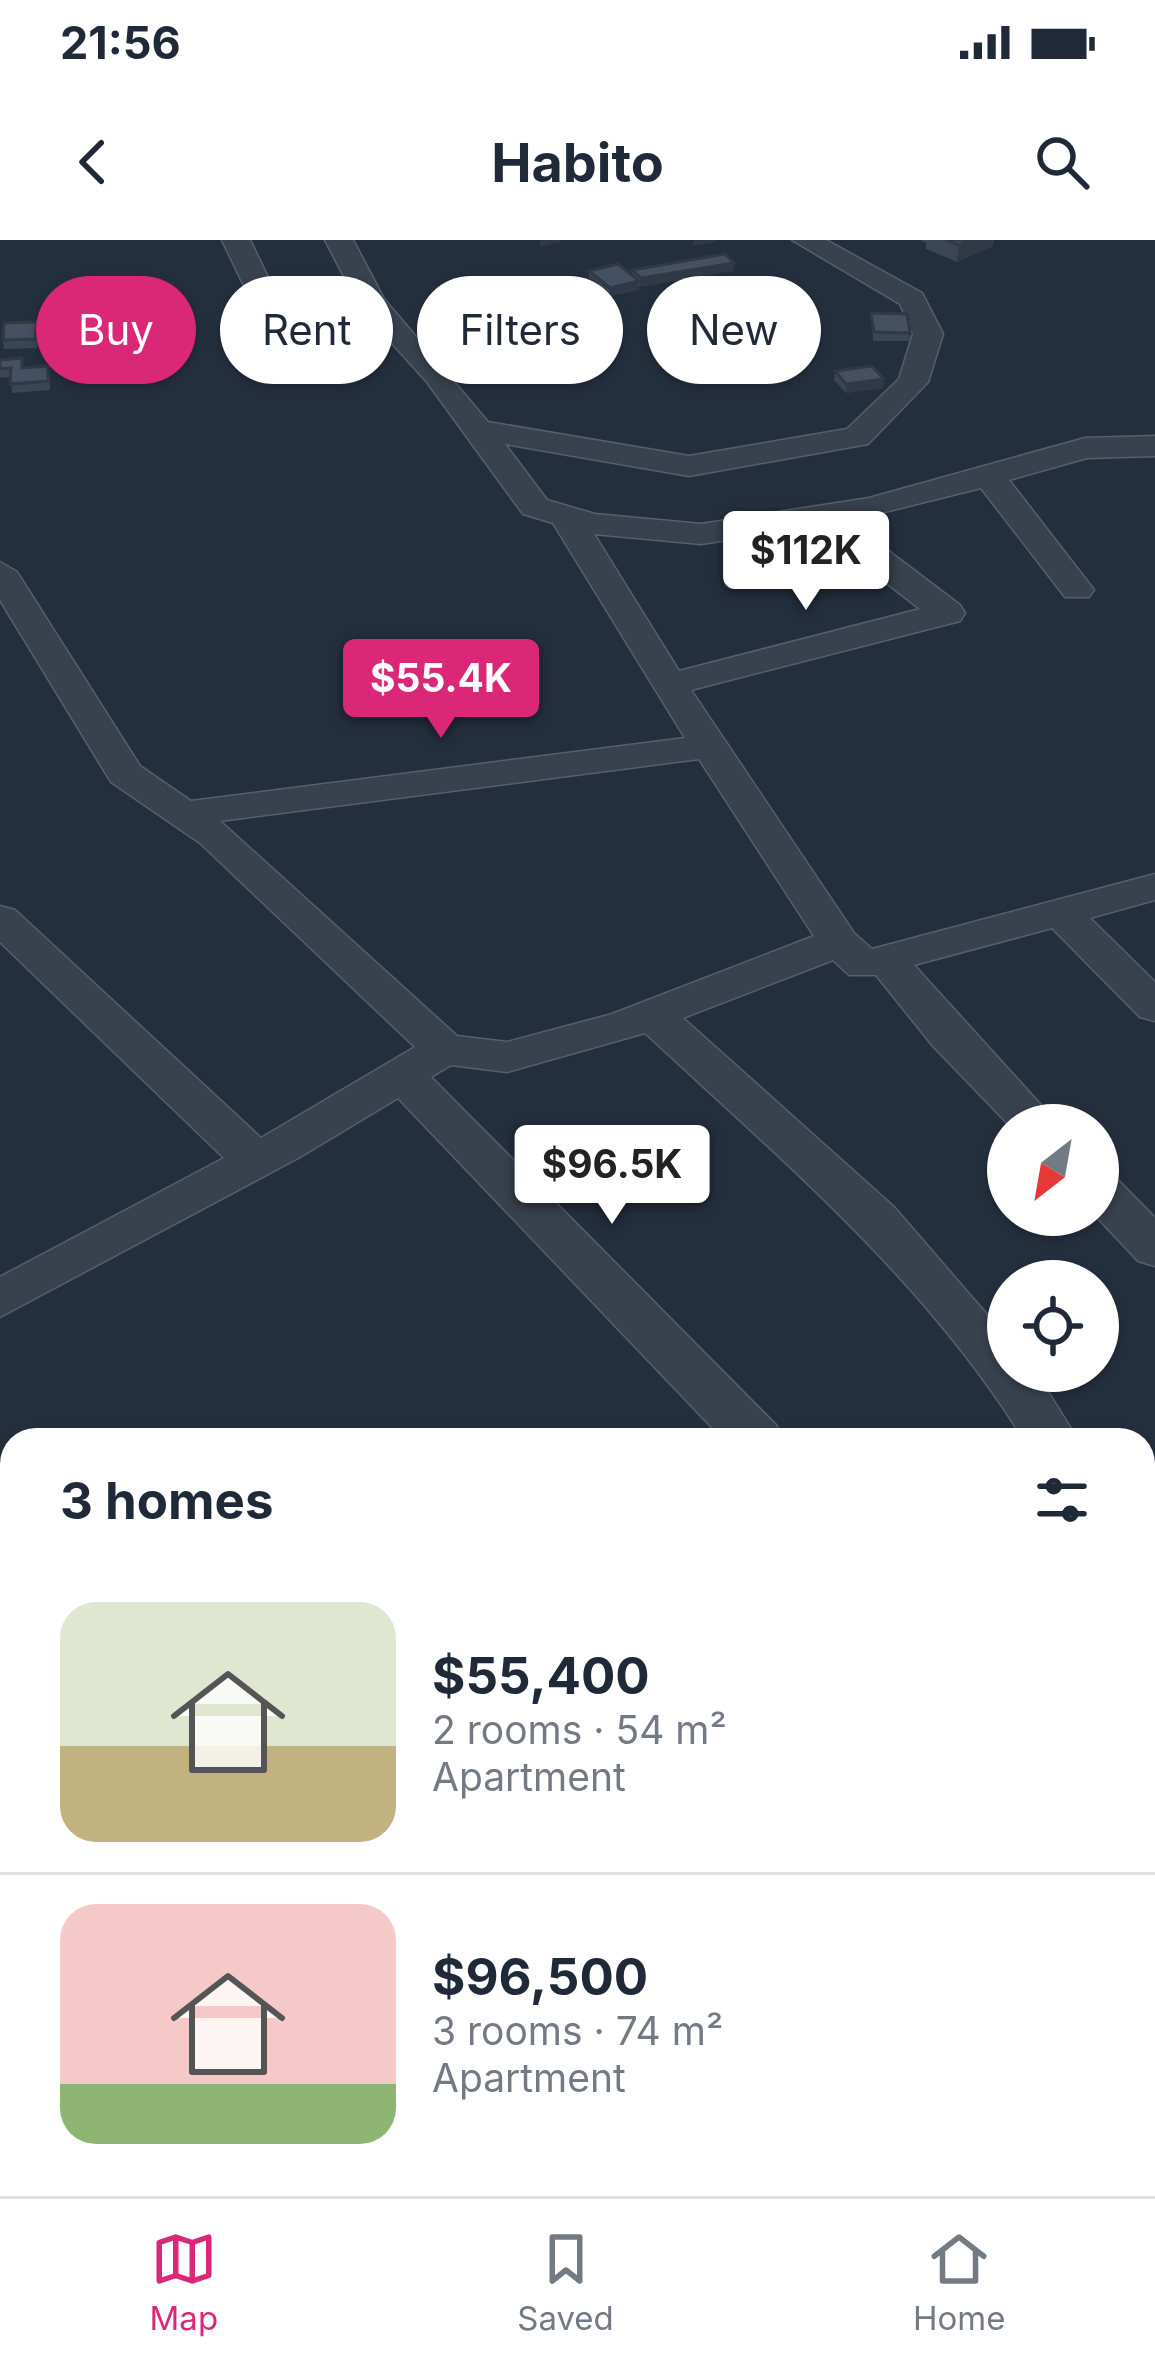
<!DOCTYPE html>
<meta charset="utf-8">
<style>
:root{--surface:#fff;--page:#f2f2f3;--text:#1f2937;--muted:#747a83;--line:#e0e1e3;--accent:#db2777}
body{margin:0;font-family:Inter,sans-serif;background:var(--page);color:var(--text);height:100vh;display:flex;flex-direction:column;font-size:45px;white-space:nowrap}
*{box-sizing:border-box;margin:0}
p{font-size:39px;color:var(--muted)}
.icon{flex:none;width:66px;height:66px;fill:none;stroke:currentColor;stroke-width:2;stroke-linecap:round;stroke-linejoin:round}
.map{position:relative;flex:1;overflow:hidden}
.sheet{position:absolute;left:0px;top:1188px;width:1155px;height:768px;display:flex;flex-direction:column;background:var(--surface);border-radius:36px 36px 0 0;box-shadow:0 3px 9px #0004}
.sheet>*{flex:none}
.hud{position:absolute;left:36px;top:36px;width:1083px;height:108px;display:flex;gap:24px}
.needle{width:78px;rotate:211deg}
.fabs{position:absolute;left:987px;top:864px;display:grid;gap:24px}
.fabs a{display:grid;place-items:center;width:132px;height:132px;border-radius:50%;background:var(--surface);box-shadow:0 3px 9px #0004;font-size:60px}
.price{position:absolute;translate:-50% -102px;padding:0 27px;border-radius:12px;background:#fff;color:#222;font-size:39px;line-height:78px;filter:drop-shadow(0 3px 6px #0008)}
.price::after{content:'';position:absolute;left:50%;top:72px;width:36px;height:27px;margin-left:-18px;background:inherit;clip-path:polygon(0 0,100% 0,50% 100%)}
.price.current{background:var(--accent);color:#fff}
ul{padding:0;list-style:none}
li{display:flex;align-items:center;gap:36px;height:300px;padding:0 60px}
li+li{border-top:3px solid var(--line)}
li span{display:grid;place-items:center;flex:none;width:336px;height:240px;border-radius:36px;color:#555}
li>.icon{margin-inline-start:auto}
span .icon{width:144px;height:144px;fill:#fffc;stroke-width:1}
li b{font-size:51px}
h2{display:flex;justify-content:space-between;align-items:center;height:144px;padding:0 60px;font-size:51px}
.tag{padding:0 42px;border-radius:54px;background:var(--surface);box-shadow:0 3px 9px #0004;font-size:42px;line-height:108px}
.tag.current{background:var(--accent);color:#fff}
.status{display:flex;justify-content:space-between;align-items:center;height:84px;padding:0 60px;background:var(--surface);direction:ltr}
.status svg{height:33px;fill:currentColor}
header{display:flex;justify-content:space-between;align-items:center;height:156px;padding:0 60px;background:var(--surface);font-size:54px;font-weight:700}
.dock{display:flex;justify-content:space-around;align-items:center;height:168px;border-top:3px solid var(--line);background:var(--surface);font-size:33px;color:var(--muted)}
.dock a{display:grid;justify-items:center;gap:6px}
.dock .current{color:var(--accent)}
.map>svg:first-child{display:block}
</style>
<div class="status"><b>21:56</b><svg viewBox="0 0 49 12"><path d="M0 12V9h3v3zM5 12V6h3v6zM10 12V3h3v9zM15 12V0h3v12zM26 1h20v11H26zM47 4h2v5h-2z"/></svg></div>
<header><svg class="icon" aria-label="back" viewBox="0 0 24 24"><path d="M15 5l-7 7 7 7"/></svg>Habito<svg class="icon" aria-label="search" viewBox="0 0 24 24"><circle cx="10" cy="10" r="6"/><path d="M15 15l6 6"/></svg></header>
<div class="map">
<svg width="1155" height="1956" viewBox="0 0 1155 1956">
<rect width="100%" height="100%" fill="#242f3e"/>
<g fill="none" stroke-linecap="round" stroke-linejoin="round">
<!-- minor casing -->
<g stroke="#565f6c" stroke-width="3">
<path id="minor" d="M222,0h28l38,79 -5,6h-20z
M325,0h28l31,59 104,123 201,34 158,-27 52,-50 14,-45 -13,-30 -108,-64h34l96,53 21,41 -15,48 -60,62 -179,32 -184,-32 42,56 48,14 106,10 168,-26 216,-60 70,-2v20l-68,2 -78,22 85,110 -5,7h-24l-84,-109 -132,33 111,84 5,8 -5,8 -269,69 163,243 18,16 283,-75v26l-65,18 65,64v39l-15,-4 -88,-89 -138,37 145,160h-50l-76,-79 -57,-71h-27l-16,-15 -150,58 211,189 114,132v32h27l43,69h-54c-98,-159 -243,-281 -379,-407l-138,39 -56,-7 -20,12 345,348 7,15h-59l-326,-342 -98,59 -300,160v-40l224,-119 -224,-216v-36l15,4 246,228 154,-91 -215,-204 -89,-61 -111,-182v-38l17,10 123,194 51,35 494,-63 -132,-215 -30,-9 -96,-132 -66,-73zM814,287l106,82 -241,62 -85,-137 107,10zM699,519l115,177 -202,78 -105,28 -50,-6 -237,-215z
M1098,932l17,5 40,41v48l-17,-5 -43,-46z"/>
</g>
<!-- minor -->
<use href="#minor" fill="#38414e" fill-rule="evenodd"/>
</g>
<!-- wall -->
<path fill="#3b4654" d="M920,0h74l-1,6 -36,16 -31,-13v-6z
M734,23l-1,8 -94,15v4l-29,6 -7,-5v7l-26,6 -12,-11v-9l24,-5v-8l43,4v-5z
M690,70l32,10 -1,9 -23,3 -9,-13z
M871,73l39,20 -1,8h-36z
M38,91l-1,17 -33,1 -1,-9z
M285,91l62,17 1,9 -17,5 -11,-10 -16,4 -18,-16z
M0,120l50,15v15l-38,3 -1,-16 -11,1z
M835,131l49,8 -1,9 -37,5 -12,-13z"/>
<!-- shaded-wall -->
<path fill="#303945" d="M540,0h21v2l-21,5z
M694,0h22v2l-23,4z
M972,0h22l-1,6 -36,16 2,-17z
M734,23l-1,8 -93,16 1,-9z
M639,41v9l-29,6v-8z
M603,50v8l-26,6v-9z
M722,80l-1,9 -23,3v-9z
M319,103l1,9 -16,4 -1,-9z
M347,108l1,9 -17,5 -1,-9z
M884,139l-1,9 -37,5v-9z"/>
<!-- building -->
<path fill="#455162" stroke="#303945" stroke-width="3" d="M946,0h26l-13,5z
M725,14l9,9 -93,15 -9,-8z
M618,24l21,17 -29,7 -21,-17z
M591,39l12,11 -26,5 -12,-11z
M713,67l9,13 -24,3 -8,-13z
M871,73l36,1 3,19 -36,-1z
M37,82l-2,17 -32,1 1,-17z
M318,83l29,25 -17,5 -11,-10 -16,4 -18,-16z
M22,118v10l26,-2v15l-38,3 1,-16 -11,1v-9z
M872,126l12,13 -38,5 -11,-13z"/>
</svg>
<div class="fabs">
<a><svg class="needle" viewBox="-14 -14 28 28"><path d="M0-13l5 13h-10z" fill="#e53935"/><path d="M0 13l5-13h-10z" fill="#747a83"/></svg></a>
<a><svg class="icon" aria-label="locate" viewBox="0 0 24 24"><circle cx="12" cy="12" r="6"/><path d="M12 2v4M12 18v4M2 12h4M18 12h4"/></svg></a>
</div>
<b class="price" style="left:806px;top:373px">$112K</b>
<b class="price current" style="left:441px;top:501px">$55.4K</b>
<b class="price" style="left:612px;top:987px">$96.5K</b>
<div class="hud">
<a class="tag current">Buy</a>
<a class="tag">Rent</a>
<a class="tag">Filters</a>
<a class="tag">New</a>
</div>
<section class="sheet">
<h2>3 homes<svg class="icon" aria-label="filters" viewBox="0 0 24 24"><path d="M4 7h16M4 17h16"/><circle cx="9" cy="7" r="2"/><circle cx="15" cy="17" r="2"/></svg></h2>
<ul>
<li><span style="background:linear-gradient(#dfe7d0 60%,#c2b280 0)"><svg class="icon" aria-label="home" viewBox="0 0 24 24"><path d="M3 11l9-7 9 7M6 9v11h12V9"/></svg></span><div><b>$55,400</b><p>2 rooms · 54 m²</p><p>Apartment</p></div></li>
<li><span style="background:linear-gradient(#f6c9c9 75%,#8fb573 0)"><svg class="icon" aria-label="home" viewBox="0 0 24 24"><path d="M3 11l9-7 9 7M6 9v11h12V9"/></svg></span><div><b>$96,500</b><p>3 rooms · 74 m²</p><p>Apartment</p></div></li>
</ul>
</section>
</div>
<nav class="dock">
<a class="current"><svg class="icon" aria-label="map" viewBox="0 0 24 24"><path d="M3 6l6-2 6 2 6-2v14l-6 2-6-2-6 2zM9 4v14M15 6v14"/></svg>Map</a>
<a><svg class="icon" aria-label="saved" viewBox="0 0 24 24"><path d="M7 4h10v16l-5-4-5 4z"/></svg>Saved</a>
<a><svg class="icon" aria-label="home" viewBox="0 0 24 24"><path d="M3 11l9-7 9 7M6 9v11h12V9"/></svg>Home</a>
</nav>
